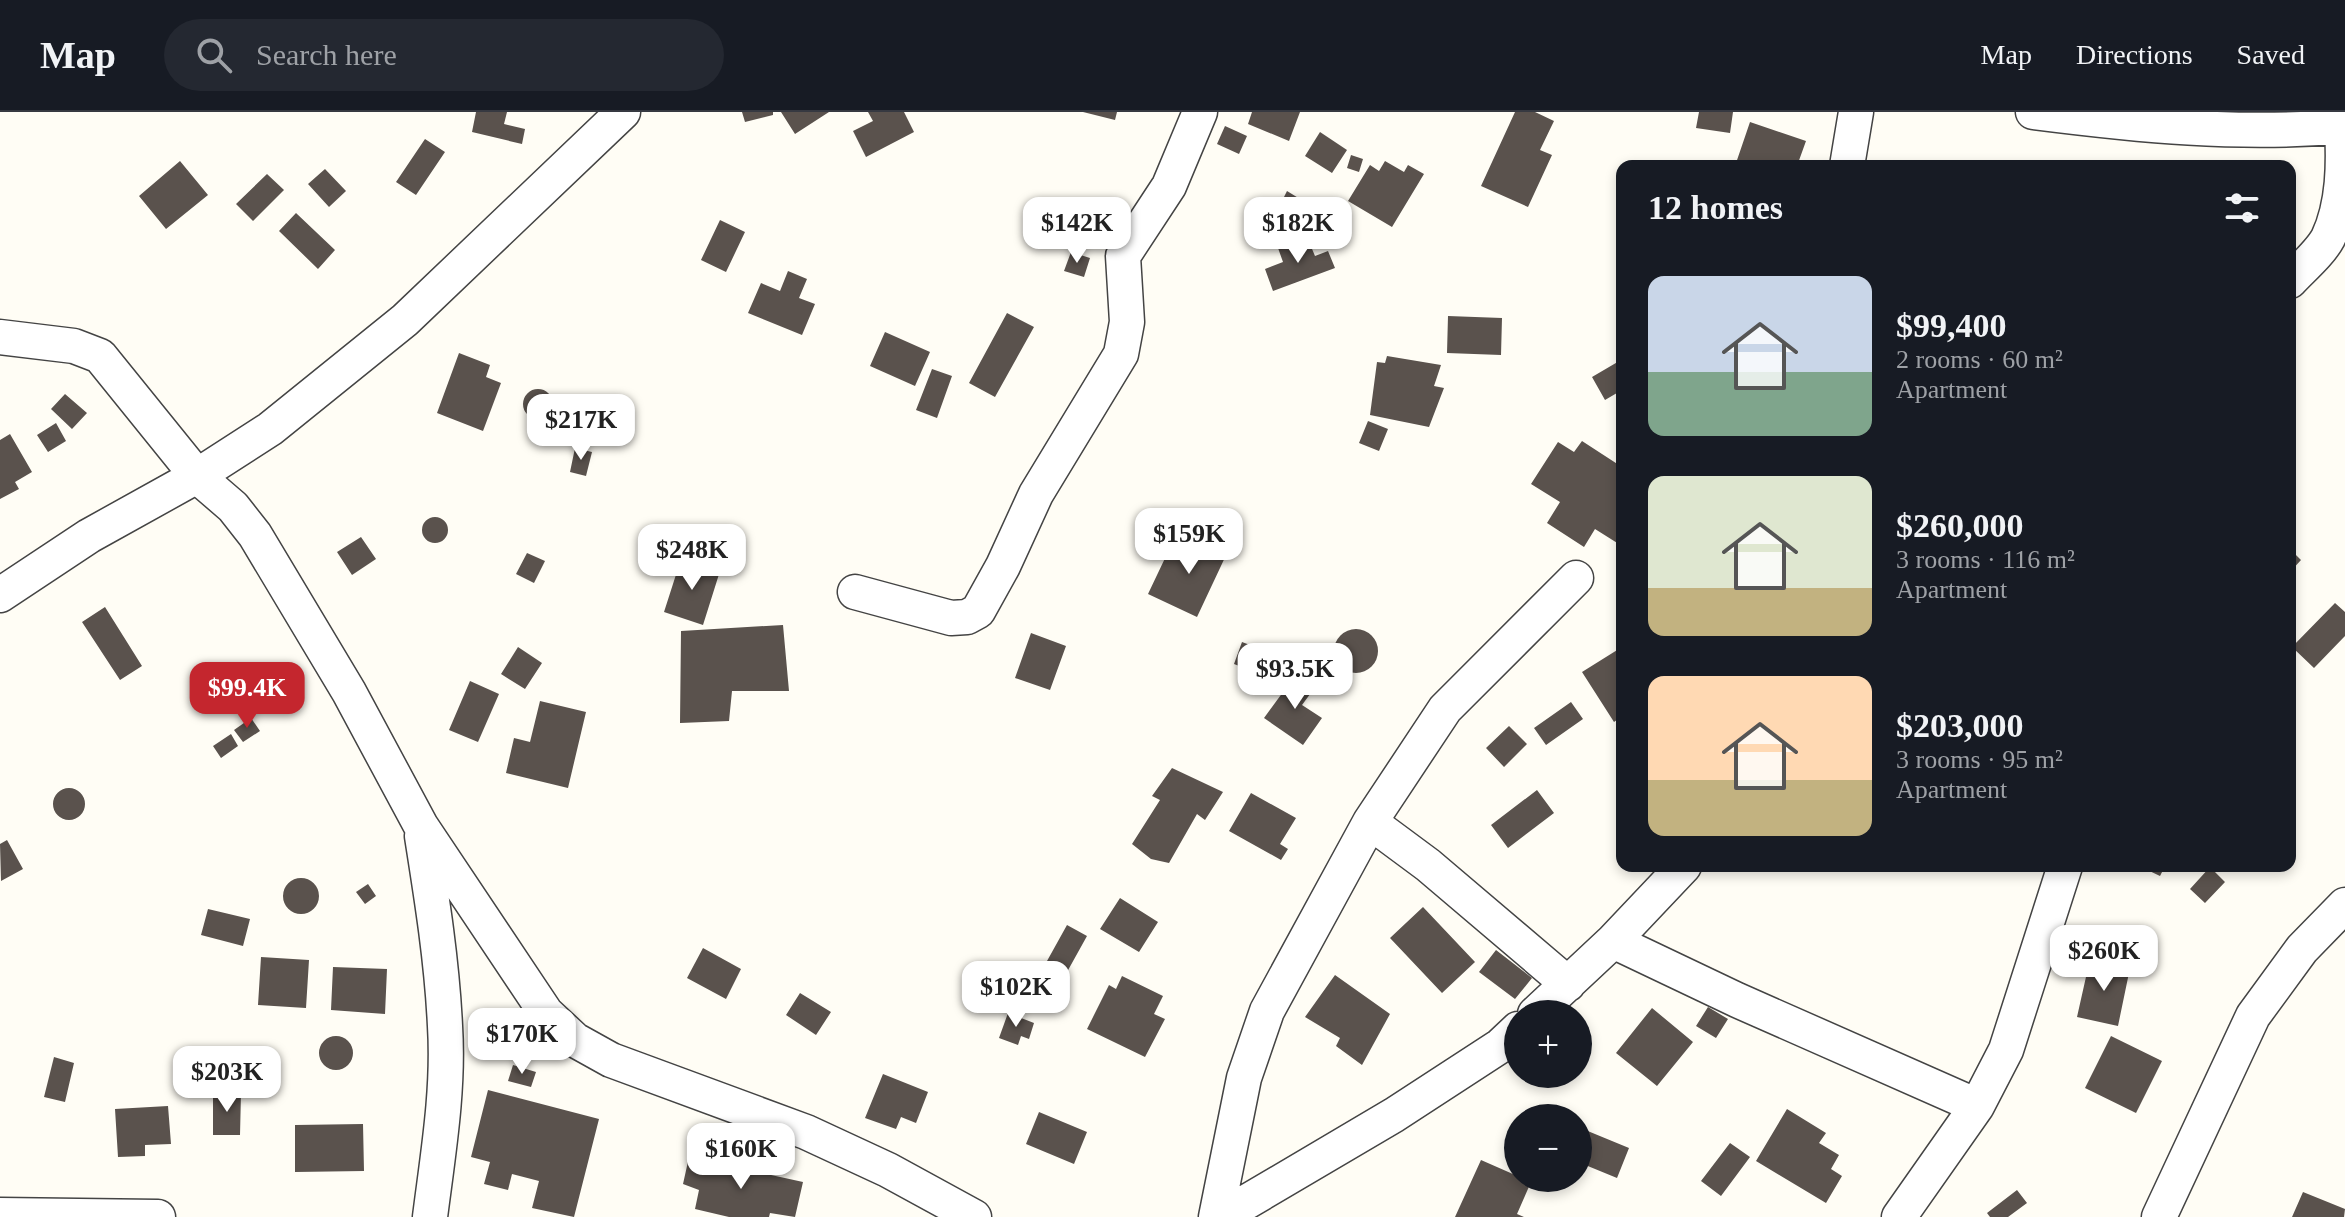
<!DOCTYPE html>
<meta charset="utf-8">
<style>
:root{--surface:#171b24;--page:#242831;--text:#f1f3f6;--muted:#9ea1a6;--line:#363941;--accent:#c4262e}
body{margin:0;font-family:Georgia,serif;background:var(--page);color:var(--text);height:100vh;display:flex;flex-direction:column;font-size:30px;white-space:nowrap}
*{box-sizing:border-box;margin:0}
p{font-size:26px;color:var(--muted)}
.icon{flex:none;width:44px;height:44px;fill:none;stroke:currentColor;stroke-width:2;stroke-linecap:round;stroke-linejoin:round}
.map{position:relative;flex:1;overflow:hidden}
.details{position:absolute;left:1616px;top:48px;width:680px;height:712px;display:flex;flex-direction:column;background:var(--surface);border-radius:16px;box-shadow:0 4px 12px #0003}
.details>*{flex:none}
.fabs{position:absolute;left:1504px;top:888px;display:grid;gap:16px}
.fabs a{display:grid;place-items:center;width:88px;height:88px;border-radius:50%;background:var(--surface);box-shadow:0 4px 12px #0003;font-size:40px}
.price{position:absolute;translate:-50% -68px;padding:0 18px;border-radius:16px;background:#fff;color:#222;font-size:26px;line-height:52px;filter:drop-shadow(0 2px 4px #0008)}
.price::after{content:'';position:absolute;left:50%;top:48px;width:24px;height:18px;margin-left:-12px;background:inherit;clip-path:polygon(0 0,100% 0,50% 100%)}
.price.on{background:var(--accent);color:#fff}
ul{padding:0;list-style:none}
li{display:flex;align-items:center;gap:24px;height:200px;padding:0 32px}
li span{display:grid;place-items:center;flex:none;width:224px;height:160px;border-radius:16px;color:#555}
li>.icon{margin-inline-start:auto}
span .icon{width:96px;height:96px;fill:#fffc;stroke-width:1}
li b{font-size:34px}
h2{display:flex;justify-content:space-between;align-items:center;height:96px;padding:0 32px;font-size:34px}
header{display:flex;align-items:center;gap:48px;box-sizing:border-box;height:112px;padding:0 40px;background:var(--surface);border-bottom:2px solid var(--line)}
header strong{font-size:38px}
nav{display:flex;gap:44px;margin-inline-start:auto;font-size:28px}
.search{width:560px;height:72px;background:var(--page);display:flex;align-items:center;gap:20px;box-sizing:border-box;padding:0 28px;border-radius:44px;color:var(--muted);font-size:30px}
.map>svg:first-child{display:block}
</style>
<header>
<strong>Map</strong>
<div class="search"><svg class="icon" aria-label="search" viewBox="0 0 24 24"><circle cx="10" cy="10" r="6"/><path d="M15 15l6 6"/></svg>Search here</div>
<nav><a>Map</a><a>Directions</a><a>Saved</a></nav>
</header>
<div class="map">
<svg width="2345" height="1105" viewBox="0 0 2345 1105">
<rect width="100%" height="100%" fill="#fffdf5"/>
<!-- building -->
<path fill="#5a524d" d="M476,0h31l-3,12 21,5 -3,15 -50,-12z
M742,0h31v3l-28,7z
M781,0h48l-34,22z
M868,0h36l10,20 -48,25 -13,-26 20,-10z
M1083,0h34l-2,8z
M1252,0h48l-11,29 -41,-17z
M1515,0h20l19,9 -14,29 12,5 -24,52 -47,-21z
M1699,0h34l-3,21 -34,-5z
M1750,10l56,19 -9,25h-62z
M1225,14l22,10 -8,18 -22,-10z
M1320,20l27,18 -15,23 -27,-17z
M425,27l20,13 -29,43 -20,-13z
M1351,43l12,4 -4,13 -12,-4z
M180,49l28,34 -42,34 -27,-33z
M1385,49l19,11 4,-7 16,9 -32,53 -44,-26 22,-36 9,6z
M325,57l21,22 -17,16 -21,-23z
M267,62l17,16 -31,31 -17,-17z
M1287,79l13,8 -9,15 -12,-7z
M296,101l39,37 -17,19 -39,-38z
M720,108l25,12 -19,40 -25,-12z
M1307,125l8,19 13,-5 7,17 -62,23 -8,-22 18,-7 -5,-14z
M1071,140l19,6 -6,19 -20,-6z
M788,159l19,8 -8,19 16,6 -13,31 -54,-22 13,-30 19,8z
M1007,201l27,14 -39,70 -26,-14z
M1448,204l54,2 -1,37 -54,-2z
M885,220l45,20 -15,34 -45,-20z
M459,241l31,12 -4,12 15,6 -18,48 -46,-18z
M1387,244l54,9 -7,21 10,2 -15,39 -59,-12 7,-53 8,1z
M1621,248l1,30 -17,10 -13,-23z
M932,257l20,7 -15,42 -21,-8z
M523 292a15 15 0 1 1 30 0a15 15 0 1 1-30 0Z
M65,282l22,19 -15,16 -21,-20z
M1368,309l20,8 -9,22 -20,-8z
M56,311l10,18 -18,11 -11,-17z
M10,322l22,38 -17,10 4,7 -19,10v-59z
M1582,329l40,26v79l-27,-17 -11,18 -37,-24 13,-21 -29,-18 27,-42 16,10z
M575,336l17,4 -6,24 -16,-4z
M422 418a13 13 0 1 1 26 0a13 13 0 1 1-26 0Z
M1195,424l33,15 -31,66 -49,-23 19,-40 10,4 6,-13 7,3z
M361,425l15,22 -24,16 -15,-23z
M2290,437l11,11 -11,12z
M527,441l18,8 -11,22 -18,-9z
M681,447l39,12 -17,54 -39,-13z
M2335,491l10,9v24l-31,32 -22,-21z
M105,495l37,59 -22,14 -38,-58z
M783,513l6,66h-57l-3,30 -49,2 1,-92z
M1334 539a22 22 0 1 1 44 0a22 22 0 1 1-44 0Z
M1031,521l35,13 -16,44 -35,-12z
M1242,530l21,8 -8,22 -21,-8z
M518,535l24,16 -17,26 -24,-15z
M1622,535v69l-8,6 -32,-50z
M1297,561l19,13 -14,19 20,13 -19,27 -39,-27z
M470,569l29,13 -21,48 -29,-12z
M540,589l46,11 -18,76 -62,-15 8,-35 16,4z
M1571,590l12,17 -37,26 -12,-17z
M251,606l9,13 -17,11 -9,-12z
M1509,614l18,18 -23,23 -18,-19z
M231,622l7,12 -17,12 -8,-12z
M1172,656l51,24 -18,28 -8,-6 -28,49 -18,-4 -19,-15 28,-44 -8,-4z
M53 692a16 16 0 1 1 32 0a16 16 0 1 1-32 0Z
M1537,678l17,23 -46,35 -17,-23z
M1251,681l45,25 -16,26 8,5 -7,11 -52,-29z
M7,728l16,29 -22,12 -1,-37z
M2139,754h26l-5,10z
M2210,755l15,15 -20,21 -15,-14z
M283 784a18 18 0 1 1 36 0a18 18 0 1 1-36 0Z
M368,772l8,12 -11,8 -9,-12z
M1120,786l38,24 -19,30 -39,-23z
M1423,795l52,55 -33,31 -52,-55z
M208,797l42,10 -7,27 -42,-11z
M1067,813l20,11 -20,36 -20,-11z
M703,836l38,21 -15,30 -39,-21z
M1496,838l36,28 -17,21 -36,-27z
M261,845l48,3 -3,48 -48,-3z
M2090,847l40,9 -12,58 -41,-9z
M333,855l54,2 -2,45 -54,-4z
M1335,863l55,39 -28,51 -26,-19 4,-8 -35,-21z
M1122,864l41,20 -9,18 11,5 -20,38 -58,-28 22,-44 7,4z
M800,881l31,19 -15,23 -30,-20z
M1708,895l20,12 -12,19 -20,-12z
M1652,896l41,34 -36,44 -41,-33z
M1008,901l26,10 -5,16 -8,-3 -3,9 -19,-7z
M2111,924l51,25 -26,52 -51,-25z
M319 941a17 17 0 1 1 34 0a17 17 0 1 1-34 0Z
M54,945l20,6 -9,39 -21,-5z
M513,953l23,7 -5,15 -23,-6z
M883,962l45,18 -12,31 -15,-6 -5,12 -31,-11z
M488,978l111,29 -25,98 -42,-9 7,-27 -27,-7 -4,16 -24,-6 6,-22 -19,-5z
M213,980l28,1 -1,42h-27z
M168,994l3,38 -26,1v11l-27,1 -3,-48z
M1787,997l39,24 -7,10 20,12 -8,14 11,7 -16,27 -70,-42z
M1039,1000l48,20 -13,32 -48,-20z
M363,1012l1,47 -69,1v-47z
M1578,1015l51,21 -12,30 -39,-16z
M1730,1031l20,14 -29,39 -20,-15z
M689,1045l114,25 -8,35 -25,-4 -1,4h-40l-34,-8 4,-19 -16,-6z
M1481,1048l50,22 -14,32 7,3h-69z
M2017,1078l10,13 -19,14h-18l-3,-4z
M2303,1080l42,17 -1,8h-52z"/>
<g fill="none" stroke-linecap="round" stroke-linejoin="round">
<!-- minor casing -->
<g stroke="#444" stroke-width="37">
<path id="minor" d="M2033,0c102,13 209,24 312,14
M1847,54l9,-54
M2290,169c12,-13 30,-28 38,-43 16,-34 16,-75 14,-112
M0,225l74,9 26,10 97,120 36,31 22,28 94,157 72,134 125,187 29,27 36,20 195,72 82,38 86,47
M855,480l96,26 16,-1 11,-6 25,-45 33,-72 85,-140 6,-32 -4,-66 46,-70 31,-74
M0,483l89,-59 108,-60 73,-47 135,-109 218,-208
M1370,710l58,43 140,119
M422,724c10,63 20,126 23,190 4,64 -7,128 -15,191
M1613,829l124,59 240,106
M1535,902l78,-73 71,-75
M0,1103l158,2
M1216,1105l28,-139 23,-67 103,-189 75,-113 131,-131
M1221,1105l173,-102 106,-69 18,-17
M1899,1105l78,-111 29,-56 59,-184
M2159,1105l94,-201 49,-67 43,-44"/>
</g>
<!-- minor -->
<use href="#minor" stroke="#fff" stroke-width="34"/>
</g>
</svg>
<div class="fabs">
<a>+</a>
<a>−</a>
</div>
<b class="price" style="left:1077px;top:153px">$142K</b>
<b class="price" style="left:1298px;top:153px">$182K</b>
<b class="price" style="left:581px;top:350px">$217K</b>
<b class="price" style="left:1189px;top:464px">$159K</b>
<b class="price" style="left:692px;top:480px">$248K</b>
<b class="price" style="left:1295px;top:599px">$93.5K</b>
<b class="price on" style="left:247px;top:618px">$99.4K</b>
<b class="price" style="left:2104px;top:881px">$260K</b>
<b class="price" style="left:1016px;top:917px">$102K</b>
<b class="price" style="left:522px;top:964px">$170K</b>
<b class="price" style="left:227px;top:1002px">$203K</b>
<b class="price" style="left:741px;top:1079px">$160K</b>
<section class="details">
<h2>12 homes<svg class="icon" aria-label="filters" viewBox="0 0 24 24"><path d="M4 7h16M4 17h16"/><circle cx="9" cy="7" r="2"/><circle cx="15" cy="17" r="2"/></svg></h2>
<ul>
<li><span style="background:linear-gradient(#c9d6e8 60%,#7fa58c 0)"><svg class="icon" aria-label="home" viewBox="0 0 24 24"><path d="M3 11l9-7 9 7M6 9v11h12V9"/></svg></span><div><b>$99,400</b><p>2 rooms · 60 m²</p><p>Apartment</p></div></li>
<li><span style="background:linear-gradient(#dfe7d0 70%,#c2b280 0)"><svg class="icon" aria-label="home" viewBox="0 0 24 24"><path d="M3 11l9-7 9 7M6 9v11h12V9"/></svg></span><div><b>$260,000</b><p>3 rooms · 116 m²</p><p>Apartment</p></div></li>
<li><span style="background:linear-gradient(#ffd9b3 65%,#c2b280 0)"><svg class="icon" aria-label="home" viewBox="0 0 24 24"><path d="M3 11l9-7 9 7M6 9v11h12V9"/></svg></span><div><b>$203,000</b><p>3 rooms · 95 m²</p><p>Apartment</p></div></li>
</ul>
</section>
</div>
